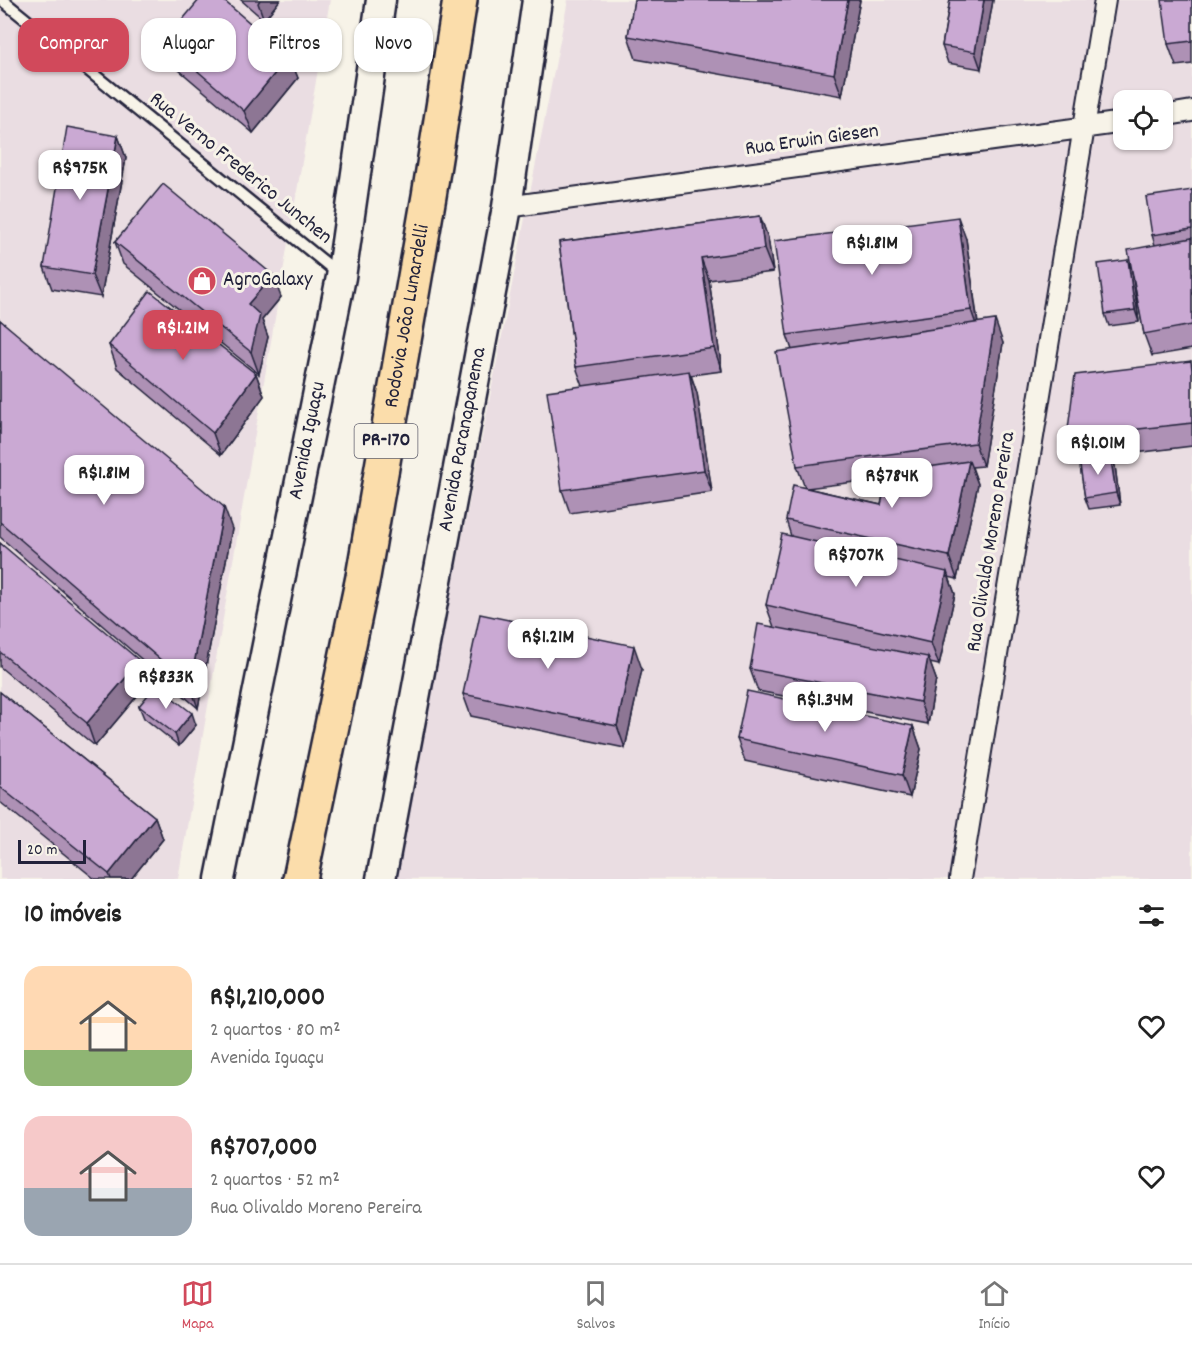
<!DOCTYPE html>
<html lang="pt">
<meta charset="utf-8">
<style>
:root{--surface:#fff;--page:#f2f2f2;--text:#222;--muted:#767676;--line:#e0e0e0;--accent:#d1495b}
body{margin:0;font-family:Dekko,sans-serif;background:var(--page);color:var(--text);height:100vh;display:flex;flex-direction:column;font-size:22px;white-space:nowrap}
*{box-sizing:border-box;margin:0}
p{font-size:20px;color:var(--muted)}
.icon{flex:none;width:33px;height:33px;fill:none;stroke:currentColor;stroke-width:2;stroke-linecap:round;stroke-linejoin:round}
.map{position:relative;height:879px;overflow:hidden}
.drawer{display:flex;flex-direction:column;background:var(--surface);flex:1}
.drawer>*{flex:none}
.guide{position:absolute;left:18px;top:18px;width:600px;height:54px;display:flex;gap:12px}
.controls{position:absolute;left:1113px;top:90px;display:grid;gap:12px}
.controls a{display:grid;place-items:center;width:60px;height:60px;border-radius:12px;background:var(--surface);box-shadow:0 2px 4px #0004;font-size:30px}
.scale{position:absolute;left:18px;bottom:15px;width:68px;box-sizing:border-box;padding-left:6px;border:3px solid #22223b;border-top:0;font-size:16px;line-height:21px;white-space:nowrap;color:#22223b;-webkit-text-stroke:4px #f7f3e8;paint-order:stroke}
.price{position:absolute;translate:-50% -51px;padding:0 14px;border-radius:12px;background:#fff;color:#222;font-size:20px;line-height:39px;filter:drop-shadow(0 2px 3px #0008)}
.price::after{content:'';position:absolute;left:50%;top:36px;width:18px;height:14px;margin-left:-9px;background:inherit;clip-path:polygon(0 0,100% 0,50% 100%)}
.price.selected{background:var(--accent);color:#fff}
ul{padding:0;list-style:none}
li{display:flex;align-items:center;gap:18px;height:150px;padding:0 24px}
li span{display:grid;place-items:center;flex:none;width:168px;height:120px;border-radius:18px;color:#555}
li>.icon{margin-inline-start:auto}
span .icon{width:72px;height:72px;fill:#fffc;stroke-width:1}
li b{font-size:26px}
h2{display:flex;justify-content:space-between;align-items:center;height:72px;padding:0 24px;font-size:26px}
.tag{padding:0 21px;border-radius:18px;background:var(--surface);box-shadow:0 2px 4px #0004;font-size:21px;line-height:54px}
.tag.selected{background:var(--accent);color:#fff}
.menu{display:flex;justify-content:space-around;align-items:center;height:84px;border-top:2px solid var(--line);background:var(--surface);font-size:16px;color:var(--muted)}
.menu a{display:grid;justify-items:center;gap:3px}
.menu .selected{color:var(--accent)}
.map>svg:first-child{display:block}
</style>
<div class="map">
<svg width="1192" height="879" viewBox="0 0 1192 879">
<rect width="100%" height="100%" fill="#f7f3e8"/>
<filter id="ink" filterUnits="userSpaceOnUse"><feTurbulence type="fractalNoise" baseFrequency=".0167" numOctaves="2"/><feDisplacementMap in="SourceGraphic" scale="12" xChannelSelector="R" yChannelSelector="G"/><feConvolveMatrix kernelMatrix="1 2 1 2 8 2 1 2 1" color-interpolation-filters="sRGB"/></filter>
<g filter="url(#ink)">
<!-- built -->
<path fill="#eadde2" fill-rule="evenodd" d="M0,0h330l-152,879h-178z
M568,0h624v879h-797zM1124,100h38v40h-38z"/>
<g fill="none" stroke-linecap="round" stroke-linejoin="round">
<!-- lane casing -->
<g stroke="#22223b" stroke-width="15">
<path id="lane" d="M2,0l337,274"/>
</g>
<!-- street casing -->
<g stroke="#22223b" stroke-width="24">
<path id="street" d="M1162,116l30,-5
M507,207l617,-85
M960,879l145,-879"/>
</g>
<!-- secondary casing -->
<g stroke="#22223b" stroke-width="33">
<g id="secondary">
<path id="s1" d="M220,879l121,-602 40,-277"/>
<path id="s2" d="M381,879l126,-672 30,-207"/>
</g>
</g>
<!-- highway casing -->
<g stroke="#22223b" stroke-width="38">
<g id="highway">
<path id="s3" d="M300,879l63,-302 66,-381 31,-196"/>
</g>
</g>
<!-- lane -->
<use href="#lane" stroke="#f7f3e8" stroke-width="10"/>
<!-- street -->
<use href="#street" stroke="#f7f3e8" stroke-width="20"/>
<!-- secondary -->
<use href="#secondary" stroke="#f7f3e8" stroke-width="28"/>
<!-- highway -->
<use href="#highway" stroke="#fbddab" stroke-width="33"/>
</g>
<!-- wall -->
<path fill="#ae91b5" stroke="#22223b" stroke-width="1.5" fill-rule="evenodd" d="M241,0h39l-16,20z
M634,0h226l-18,96 -206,-37 -8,-23z
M950,0h43l-12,69 -33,-6 -6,-17z
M1192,0v64l-16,2 -8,-22z
M164,42l125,14 9,22 -45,55 -81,-69z
M118,136l8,22 -25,139 -49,-8 -8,-22z
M1192,190v159l-40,7 -8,-22 -10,-54 5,42 -30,4 -4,-12 23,-54 3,9 24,-24 -3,-10z
M760,216l8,22 5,34 -64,8 13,91 -31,4 6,18 15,99 -142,21 -8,-23 21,-104 -7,-19 -17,-125z
M966,239l12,84 25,20 -20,123 -11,1 6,17 -21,95 -8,-2 6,17 -16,71 -9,-2 6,16 -8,45 -170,-33 -8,-22 24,-42 -8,-22 25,-69 -5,-16 19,-32 -8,-22 -5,-116 -5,-15zM887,478l-6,27 -74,-17z
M115,242l166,55 -19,23 6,17 -9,37 -136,-110z
M0,320l232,209 -34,179 -198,-171z
M109,345l147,29 8,22 -43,59 -104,-87z
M1191,361l1,3v82l-81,10 4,10 5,39 -31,4 -4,-11 -6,-39 -4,1 -8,-23z
M0,543l148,140 -53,63 -95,-79z
M642,669l-17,79 -154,-32 -8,-22z
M0,692l155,125 8,22 -32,40h-36l-95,-77z
M139,706l57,19 -17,21 -35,-28z
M913,726l8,23 -11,48 -165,-36 -8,-22z"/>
<!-- shaded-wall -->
<path fill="#8d7694" stroke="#22223b" stroke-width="1.5" d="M260,0h20l-16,20 -6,-17z
M848,0h12l-18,96 -8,-22z
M984,0h9l-12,69 -6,-17z
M289,56l9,22 -45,55 -9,-22z
M118,136l8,22 -25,139 -9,-22z
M760,216l8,22 5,34 -9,-23z
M958,217l8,22 13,94 -8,-23z
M701,258l8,22 13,91 -8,-23z
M1128,260l4,11 7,51 -4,-12z
M273,275l8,22 -19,23 6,17 -9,37 -8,-22 -3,-48z
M995,320l8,23 -20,123 -8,-23z
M689,371l8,22 15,99 -8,-22z
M256,374l8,22 -43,59 -8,-22z
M1110,454l5,12 5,39 -4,-12z
M969,461l9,23 -21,95 -8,-23z
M224,507l8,22 -34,179 -8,-23z
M947,572l8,22 -16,71 -8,-22z
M634,646l8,23 -17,79 -8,-22z
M928,657l8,22 -8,45 -8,-22z
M140,661l8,22 -53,63 -8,-23z
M192,713l4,12 -17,21 -4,-12z
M913,726l8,23 -11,48 -8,-22z
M155,817l8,22 -32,40h-20l-2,-5z"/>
<!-- building -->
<path fill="#caa9d3" stroke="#22223b" stroke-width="1.5" d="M199,0h24l66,56 -45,55 -80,-69z
M634,0h214l-14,74 -206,-38z
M950,0h34l-9,52 -33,-6z
M1162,0h30v41l-24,3z
M67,127l51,9 -26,139 -48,-8z
M163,184l110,91 -25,29 12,11 -9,37 -136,-110z
M1192,190v39l-40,6 -6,-38z
M760,216l4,33 -63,9 13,90 -138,19 -17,-125z
M958,217l13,93 -184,25 -13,-94z
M1192,238v87l-48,9 -16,-84z
M1128,260l7,50 -30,4 -7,-50z
M150,291l106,83 -43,59 -104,-88z
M0,320l224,187 -34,178 -190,-163z
M995,320l-20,123 -178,23 -21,-114z
M1191,361l1,9v53l-125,14 8,-62z
M689,371l15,99 -142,20 -15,-99z
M1110,454l6,39 -31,5 -6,-39z
M969,461l-20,95 -163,-36 7,-35 88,20 7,-32z
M782,534l165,38 -16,71 -165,-38z
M0,543l140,118 -53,62 -87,-71z
M480,614l154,32 -17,80 -154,-32z
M758,624l170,33 -8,45 -170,-33z
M156,685l36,28 -17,21 -36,-28z
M747,691l166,35 -11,49 -165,-36z
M0,692l155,125 -46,57 -109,-87z"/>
</g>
<!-- icons -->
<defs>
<g id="shop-disc" transform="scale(1.5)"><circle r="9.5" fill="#d1495b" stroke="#f7f3e8"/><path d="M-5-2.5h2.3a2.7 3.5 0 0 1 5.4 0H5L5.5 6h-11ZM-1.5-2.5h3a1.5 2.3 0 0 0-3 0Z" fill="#fff"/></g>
</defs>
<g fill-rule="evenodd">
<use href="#shop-disc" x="202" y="281"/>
</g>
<g text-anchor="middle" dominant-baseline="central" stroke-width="6" stroke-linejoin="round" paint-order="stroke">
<!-- shield labels -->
<rect fill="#f7f3e8" stroke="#62616f" stroke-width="1.5" x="354.5" y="424" width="63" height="34" rx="4.5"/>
<g font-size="20" font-weight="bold" fill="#22223b">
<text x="386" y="441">PR-170</text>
</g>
<!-- street labels -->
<g font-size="21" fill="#22223b" stroke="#f7f3e8">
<text transform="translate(812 141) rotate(-8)">Rua Erwin Giesen</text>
<text transform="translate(240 169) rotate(39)">Rua Verno Frederico Junchen</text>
<text stroke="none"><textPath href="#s3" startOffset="573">Rodovia João Lunardelli</textPath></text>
<text stroke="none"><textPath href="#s2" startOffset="447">Avenida Paranapanema</textPath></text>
<text stroke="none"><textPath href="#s1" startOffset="447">Avenida Iguaçu</textPath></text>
<text transform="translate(992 542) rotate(-81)">Rua Olivaldo Moreno Pereira</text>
</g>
<!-- poi labels -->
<g font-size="21" fill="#22223b" stroke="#f7f3e8" text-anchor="start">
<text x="223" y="281">AgroGalaxy</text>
</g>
</g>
</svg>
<div class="controls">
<a><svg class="icon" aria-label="locate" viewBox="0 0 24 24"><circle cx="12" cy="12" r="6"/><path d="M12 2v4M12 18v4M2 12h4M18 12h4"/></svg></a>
</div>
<div class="scale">20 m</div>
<b class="price" style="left:80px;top:201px">R$975K</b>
<b class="price" style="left:872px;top:276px">R$1.81M</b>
<b class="price selected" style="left:183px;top:361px">R$1.21M</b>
<b class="price" style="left:1098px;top:476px">R$1.01M</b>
<b class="price" style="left:104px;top:506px">R$1.81M</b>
<b class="price" style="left:892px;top:509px">R$784K</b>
<b class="price" style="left:856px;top:588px">R$707K</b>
<b class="price" style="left:548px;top:670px">R$1.21M</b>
<b class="price" style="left:166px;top:710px">R$833K</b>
<b class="price" style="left:825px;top:733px">R$1.34M</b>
<div class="guide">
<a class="tag selected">Comprar</a>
<a class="tag">Alugar</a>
<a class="tag">Filtros</a>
<a class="tag">Novo</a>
</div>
</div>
<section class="drawer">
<h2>10 imóveis<svg class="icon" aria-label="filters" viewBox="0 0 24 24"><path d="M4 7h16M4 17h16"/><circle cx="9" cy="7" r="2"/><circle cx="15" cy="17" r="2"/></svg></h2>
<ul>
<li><span style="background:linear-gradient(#ffd9b3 70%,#8fb573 0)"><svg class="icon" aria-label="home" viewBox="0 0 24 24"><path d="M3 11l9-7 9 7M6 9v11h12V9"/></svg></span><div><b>R$1,210,000</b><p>2 quartos · 80 m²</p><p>Avenida Iguaçu</p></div><svg class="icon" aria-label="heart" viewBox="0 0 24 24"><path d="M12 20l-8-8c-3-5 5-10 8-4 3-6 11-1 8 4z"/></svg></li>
<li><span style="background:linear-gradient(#f6c9c9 60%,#9aa5b1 0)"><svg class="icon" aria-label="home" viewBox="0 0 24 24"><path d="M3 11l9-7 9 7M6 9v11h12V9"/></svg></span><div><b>R$707,000</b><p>2 quartos · 52 m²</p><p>Rua Olivaldo Moreno Pereira</p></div><svg class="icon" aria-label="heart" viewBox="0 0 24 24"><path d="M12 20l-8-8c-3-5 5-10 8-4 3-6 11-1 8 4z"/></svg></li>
</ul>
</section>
<nav class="menu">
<a class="selected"><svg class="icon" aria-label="map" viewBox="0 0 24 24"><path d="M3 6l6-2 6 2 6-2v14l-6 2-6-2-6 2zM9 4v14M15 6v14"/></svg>Mapa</a>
<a><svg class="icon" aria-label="saved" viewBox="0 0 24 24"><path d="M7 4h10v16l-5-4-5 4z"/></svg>Salvos</a>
<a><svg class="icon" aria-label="home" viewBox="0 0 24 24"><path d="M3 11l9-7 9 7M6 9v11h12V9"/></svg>Início</a>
</nav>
